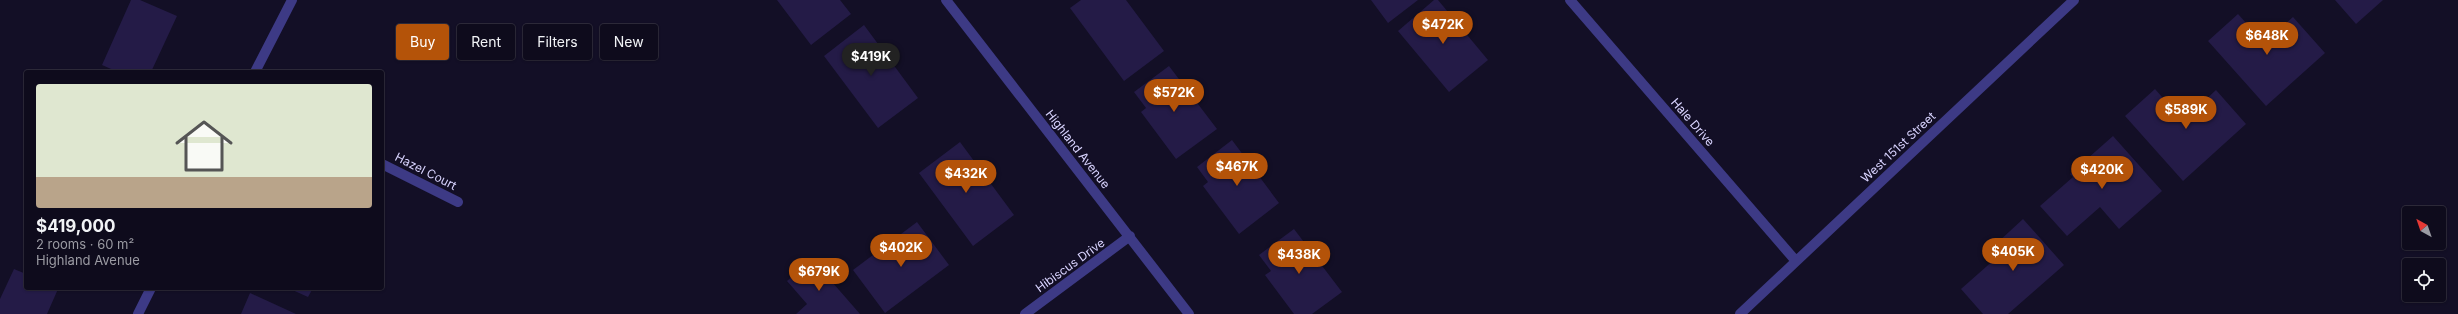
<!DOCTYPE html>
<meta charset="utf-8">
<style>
:root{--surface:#0e0b1c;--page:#1c1929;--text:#f1f3f6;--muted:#9b9ba3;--line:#2e2b3b;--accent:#b45309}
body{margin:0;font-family:Inter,sans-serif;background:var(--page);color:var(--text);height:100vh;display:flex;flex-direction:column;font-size:15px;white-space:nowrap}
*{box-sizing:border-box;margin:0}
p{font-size:13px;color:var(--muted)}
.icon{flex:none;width:22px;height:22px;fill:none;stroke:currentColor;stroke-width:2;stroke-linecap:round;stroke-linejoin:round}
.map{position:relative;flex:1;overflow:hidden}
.sheet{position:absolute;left:24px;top:70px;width:360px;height:220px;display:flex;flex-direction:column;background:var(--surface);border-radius:4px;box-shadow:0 1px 3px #0004,0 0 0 1px var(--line)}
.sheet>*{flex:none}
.top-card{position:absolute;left:396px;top:24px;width:380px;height:36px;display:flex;gap:8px}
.needle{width:26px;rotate:320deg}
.fabs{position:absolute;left:2402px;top:206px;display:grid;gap:8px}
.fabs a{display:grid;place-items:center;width:44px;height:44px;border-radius:4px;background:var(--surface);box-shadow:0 1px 3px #0004,0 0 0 1px var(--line);font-size:20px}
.price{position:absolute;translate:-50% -34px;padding:0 9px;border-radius:14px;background:var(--accent);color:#fff;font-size:13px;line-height:26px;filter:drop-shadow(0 1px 2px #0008)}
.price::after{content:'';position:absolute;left:50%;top:24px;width:12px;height:9px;margin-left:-6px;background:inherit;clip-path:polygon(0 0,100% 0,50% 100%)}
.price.on{background:#222;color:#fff}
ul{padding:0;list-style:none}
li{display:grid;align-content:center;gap:8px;height:212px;padding:0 12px}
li+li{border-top:1px solid var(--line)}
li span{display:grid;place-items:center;height:124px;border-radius:4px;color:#555}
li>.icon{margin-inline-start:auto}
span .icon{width:72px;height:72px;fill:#fffc;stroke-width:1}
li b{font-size:17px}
.tag{padding:0 14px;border-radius:4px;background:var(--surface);box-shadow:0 1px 3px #0004,0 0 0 1px var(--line);font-size:14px;line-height:36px}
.tag.on{background:var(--accent);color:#fff}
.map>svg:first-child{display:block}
</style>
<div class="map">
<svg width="2458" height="314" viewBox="0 0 2458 314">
<rect width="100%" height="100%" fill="#130f26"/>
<!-- building -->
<path fill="#241b47" d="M131,0h9l37,16 -26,56h-33l-16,-7z
M777,0h63l11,14 -40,31z
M1081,0h45l38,51 -40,30 -54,-73z
M1371,0h47l-30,23z
M1434,0h4l50,60 -39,32 -51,-61z
M2335,0h48l-27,24z
M2238,14l26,29 29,-26 32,36 -59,53 -58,-65z
M864,25l54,73 -40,30 -54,-72z
M1169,66l48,63 -41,30 -35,-47 5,-4 -12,-16z
M2155,89l28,32 33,-31 30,34 -63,57 -58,-65z
M2113,136l49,55 -43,38 -19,-22 -33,29 -27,-30 33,-29 -3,-3z
M1232,140l47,63 -40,31 -36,-48 5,-4 -11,-15z
M960,142l54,73 -41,31 -54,-73z
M2023,219l41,46 -56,49h-25l-22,-25 43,-38 -7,-8z
M917,222l32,43 -64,48 -32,-43z
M1294,229l48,63 -30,22h-18l-29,-39 6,-4 -12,-16z
M812,259l48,55h-64l11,-10 -20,-23z
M14,269l12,5v14l32,1 -11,25h-47v-15z
M288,288h25l-5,9z
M250,293l46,21h-55z"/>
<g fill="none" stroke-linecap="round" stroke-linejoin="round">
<!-- minor -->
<path stroke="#3d3a85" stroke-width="10" d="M946,0l243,314
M1570,0l225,260
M255,72l37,-72
M382,164l76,38
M138,314l13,-26
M1025,314l105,-78
M1740,314l334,-314"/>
</g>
<g text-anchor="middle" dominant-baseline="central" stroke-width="3" stroke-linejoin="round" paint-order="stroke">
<!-- street labels -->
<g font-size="12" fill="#d9d4ff" stroke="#130f26">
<text transform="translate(1693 122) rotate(49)">Hale Drive</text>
<text transform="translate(1898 147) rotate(-43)">West 151st Street</text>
<text transform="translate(1078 149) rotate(52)">Highland Avenue</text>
<text transform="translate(426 171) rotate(27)">Hazel Court</text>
<text transform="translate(1070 265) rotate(-36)">Hibiscus Drive</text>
</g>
</g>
</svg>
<div class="fabs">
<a><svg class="needle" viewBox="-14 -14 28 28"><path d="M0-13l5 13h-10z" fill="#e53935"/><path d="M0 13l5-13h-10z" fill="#9b9ba3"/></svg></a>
<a><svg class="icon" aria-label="locate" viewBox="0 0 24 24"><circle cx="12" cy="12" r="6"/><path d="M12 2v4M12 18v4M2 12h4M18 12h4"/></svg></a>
</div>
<b class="price" style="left:1443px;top:45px">$472K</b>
<b class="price" style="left:2267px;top:56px">$648K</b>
<b class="price on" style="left:871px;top:77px">$419K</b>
<b class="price" style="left:1174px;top:113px">$572K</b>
<b class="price" style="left:2186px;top:130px">$589K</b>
<b class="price" style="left:1237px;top:187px">$467K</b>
<b class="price" style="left:2102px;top:190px">$420K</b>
<b class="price" style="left:966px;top:194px">$432K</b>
<b class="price" style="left:901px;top:268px">$402K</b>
<b class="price" style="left:2013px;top:272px">$405K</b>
<b class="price" style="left:1299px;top:275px">$438K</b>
<b class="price" style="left:819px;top:292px">$679K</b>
<div class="top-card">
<a class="tag on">Buy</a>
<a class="tag">Rent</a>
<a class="tag">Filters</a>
<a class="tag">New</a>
</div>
<section class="sheet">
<ul>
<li><span style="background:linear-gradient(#dfe7d0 75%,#b9a48a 0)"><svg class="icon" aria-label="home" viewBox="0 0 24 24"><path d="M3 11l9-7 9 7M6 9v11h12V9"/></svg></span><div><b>$419,000</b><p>2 rooms · 60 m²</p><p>Highland Avenue</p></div></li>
</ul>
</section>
</div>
